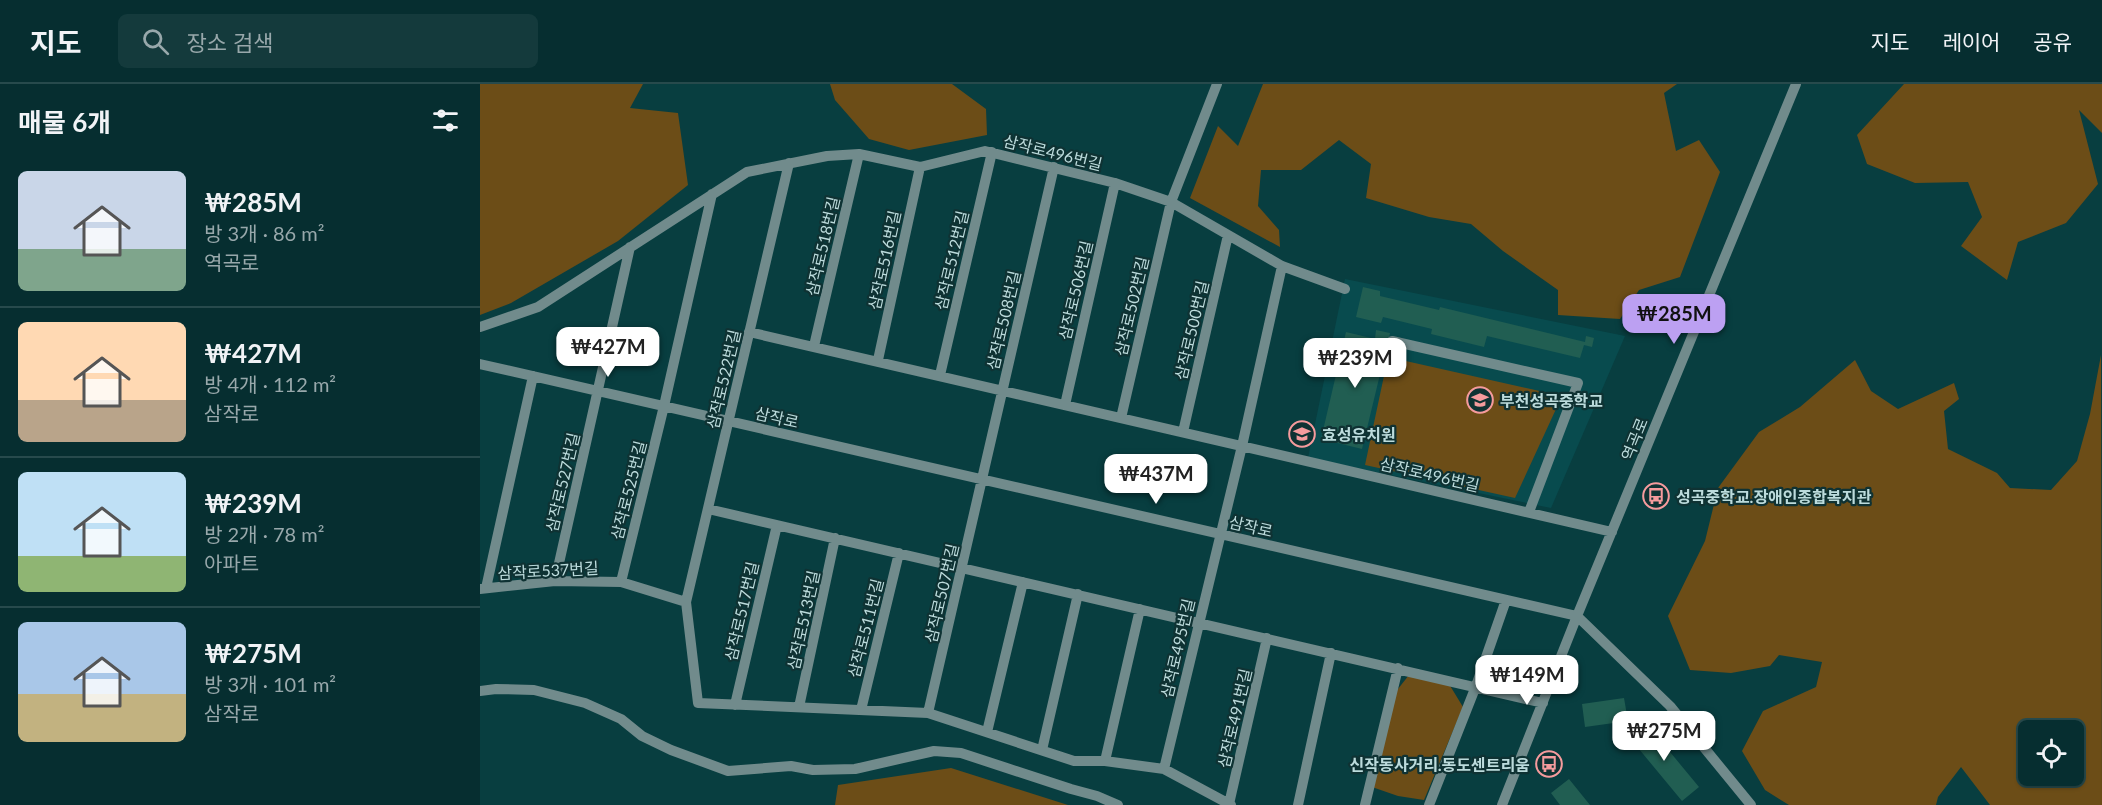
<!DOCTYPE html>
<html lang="ko">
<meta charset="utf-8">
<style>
:root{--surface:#062e30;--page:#143a3c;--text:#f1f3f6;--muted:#98a8ab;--line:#274a4c;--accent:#bca0f2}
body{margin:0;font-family:Lato,"Noto Sans KR",sans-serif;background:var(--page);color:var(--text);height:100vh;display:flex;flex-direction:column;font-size:22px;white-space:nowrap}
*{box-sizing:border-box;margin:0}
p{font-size:20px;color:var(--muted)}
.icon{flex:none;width:33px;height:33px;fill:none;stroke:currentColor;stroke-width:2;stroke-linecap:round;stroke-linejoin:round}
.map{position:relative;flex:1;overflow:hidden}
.panel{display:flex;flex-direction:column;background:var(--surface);width:480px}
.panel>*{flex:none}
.fabs{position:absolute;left:1538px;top:636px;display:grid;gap:12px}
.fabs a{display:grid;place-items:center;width:66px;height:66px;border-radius:9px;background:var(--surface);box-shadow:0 2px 4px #0004,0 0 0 2px var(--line);font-size:30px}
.price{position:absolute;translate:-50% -51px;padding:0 14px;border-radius:12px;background:#fff;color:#222;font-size:20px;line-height:39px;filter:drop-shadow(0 2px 3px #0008)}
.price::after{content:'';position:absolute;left:50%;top:36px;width:18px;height:14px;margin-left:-9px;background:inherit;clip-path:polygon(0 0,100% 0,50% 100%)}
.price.on{background:var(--accent);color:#111}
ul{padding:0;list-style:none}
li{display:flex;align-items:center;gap:18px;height:150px;padding:0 18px}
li+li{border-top:2px solid var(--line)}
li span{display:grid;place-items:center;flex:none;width:168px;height:120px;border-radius:9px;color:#555}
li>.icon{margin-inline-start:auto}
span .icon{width:72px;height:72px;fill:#fffc;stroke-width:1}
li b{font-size:26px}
h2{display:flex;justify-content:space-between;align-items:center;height:72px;padding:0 18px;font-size:26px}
header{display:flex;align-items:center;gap:36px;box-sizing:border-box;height:84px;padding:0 30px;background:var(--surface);border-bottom:2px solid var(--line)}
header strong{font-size:28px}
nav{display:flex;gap:33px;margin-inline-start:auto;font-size:21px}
.search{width:420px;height:54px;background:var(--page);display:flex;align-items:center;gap:15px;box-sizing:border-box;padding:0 21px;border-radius:9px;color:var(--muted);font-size:22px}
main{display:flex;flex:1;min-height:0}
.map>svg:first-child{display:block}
</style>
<header>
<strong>지도</strong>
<div class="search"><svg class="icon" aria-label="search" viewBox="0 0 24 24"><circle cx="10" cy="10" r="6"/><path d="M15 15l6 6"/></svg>장소 검색</div>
<nav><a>지도</a><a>레이어</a><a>공유</a></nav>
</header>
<main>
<section class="panel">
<h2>매물 6개<svg class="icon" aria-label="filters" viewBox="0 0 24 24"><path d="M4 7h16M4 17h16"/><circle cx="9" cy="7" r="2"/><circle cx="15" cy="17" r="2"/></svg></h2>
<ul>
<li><span style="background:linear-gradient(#c9d6e8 65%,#7fa58c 0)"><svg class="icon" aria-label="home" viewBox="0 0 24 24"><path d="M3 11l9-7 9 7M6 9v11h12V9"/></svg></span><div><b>₩285M</b><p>방 3개 · 86 m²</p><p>역곡로</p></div></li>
<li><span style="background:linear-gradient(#ffd9b3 65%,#b9a48a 0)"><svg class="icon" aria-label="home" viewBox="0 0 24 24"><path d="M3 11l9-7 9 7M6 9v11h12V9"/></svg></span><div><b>₩427M</b><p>방 4개 · 112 m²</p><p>삼작로</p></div></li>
<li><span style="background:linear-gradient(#bfe0f5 70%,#8fb573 0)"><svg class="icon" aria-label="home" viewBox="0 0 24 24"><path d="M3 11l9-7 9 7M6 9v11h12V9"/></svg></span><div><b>₩239M</b><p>방 2개 · 78 m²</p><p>아파트</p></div></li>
<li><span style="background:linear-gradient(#a9c7e8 60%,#c2b280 0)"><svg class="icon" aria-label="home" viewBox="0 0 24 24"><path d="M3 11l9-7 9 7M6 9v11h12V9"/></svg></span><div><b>₩275M</b><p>방 3개 · 101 m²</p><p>삼작로</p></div></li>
</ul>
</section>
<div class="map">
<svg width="1622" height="721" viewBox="0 0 1622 721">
<rect width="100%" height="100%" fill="#083e40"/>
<!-- built -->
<path fill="#084b4e" d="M865,195l280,57 -74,172 -243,-50z"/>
<!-- green -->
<path fill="#6c4d17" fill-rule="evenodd" d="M0,0h163l-13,24 48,5 10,72 -70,56 -107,62 -31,12z
M350,0h122l34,25 1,26 -78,15 -40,-11 -34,-39z
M783,0h414l-13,9 12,58 23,-11 21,32 -40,105 -41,13 -19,29 -62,-4v-25l-55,-39 -32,-27 -42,-7 -63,-19 5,-34 -32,-24 -38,30h-40l-3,36 21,24 1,17 -90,-49 28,-72 20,20z
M1424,0h198v49l-23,-23 19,74 -32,39 -48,19 -11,38 -46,-34 21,-29 -14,-35 -53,1 -48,-19 -10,-29z
M1621,271l1,450h-112l-29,-38 -23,30 -2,8h-147l-24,-15 -23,-39 21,-40 53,-24 6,-25 -43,-7 -9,11 -39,7 -41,-3 -22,-54 37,-75 13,-53 41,-56 41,-25 55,-47 16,31 27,18 56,-26 5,16 -15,12 4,38 49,24 13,15 41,2 26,-29 13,-47zM1548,646h45v46h-45z
M908,273l174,39 -47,102 -150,-33z
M929,591l40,9 14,23 -39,93 -26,-4 -26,-9 22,-93z
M471,684l117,37h-233l3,-20z"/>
<!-- building -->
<path fill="#215e52" d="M883,203l17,4v5l59,14 1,-3 145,35 1,-6 8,2 -2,9 -8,-2 -4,13 -93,-22 -3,11 -53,-13 1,-5 -49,-12 -2,6 -25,-6z
M896,246l14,3 -28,116 -41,-10 25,-107 29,7z
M1144,614l4,23 -43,6 -3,-23z
M1166,639l53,64 -17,14 -53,-64z
M1089,695l21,26h-30l-9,-12z"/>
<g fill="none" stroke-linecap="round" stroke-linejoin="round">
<!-- minor -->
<path stroke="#718b8c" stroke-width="10" d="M309,79l-103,439 12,101 230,10 146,48h31l59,8 67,36
M0,243l58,-20 209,-135 80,-16 32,-2 61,13 65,-16 130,32 56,19 111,64 63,23
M269,248l863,200
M912,257l186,42 -49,129
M334,262l45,-192
M398,276l42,-193
M0,280l1097,252 93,90 81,99
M460,291l52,-223
M585,321l50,-222
M641,334l50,-216 46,-118
M703,348l45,-197
M228,425l835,194
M75,497l75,-334
M141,498l43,-176 48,-212
M6,504l47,-212
M0,505l75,-8 66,1 65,20
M0,607l16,-2 38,1 51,13 36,16 21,17 29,14 57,21 63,-5 22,4 42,-1 79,-18 27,2 110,36 26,7 21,9
M255,621l42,-180
M319,623l36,-169
M381,626l38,-157
M448,629l126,-546
M507,648l36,-150
M562,666l36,-156
M625,677l35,-152
M684,685l78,-323 40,-180
M749,720l38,-166
M818,721l33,-152
M885,721l33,-137
M949,721l47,-119 30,-86
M1022,721l75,-189 219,-532"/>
</g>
<!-- icons -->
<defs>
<g id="school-ring" transform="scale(1.35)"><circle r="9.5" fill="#0f3233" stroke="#f59b9d" stroke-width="1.5"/><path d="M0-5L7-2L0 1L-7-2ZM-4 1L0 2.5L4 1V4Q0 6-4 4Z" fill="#f59b9d"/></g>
<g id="bus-ring" transform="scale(1.35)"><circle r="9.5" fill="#0f3233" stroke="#f59b9d" stroke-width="1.5"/><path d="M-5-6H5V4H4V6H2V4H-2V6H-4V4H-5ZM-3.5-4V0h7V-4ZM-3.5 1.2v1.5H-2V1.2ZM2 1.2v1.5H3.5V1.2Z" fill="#f59b9d"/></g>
</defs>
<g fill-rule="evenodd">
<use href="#school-ring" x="1000" y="316"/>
<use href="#school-ring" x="822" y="350"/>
<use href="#bus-ring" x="1176" y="412"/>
<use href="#bus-ring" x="1069" y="680"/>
</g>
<g text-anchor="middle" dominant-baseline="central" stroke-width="4.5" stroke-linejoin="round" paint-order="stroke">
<!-- street labels -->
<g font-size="16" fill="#bcdbdc" stroke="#0f3233">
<text transform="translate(573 68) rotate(14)">삼작로496번길</text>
<text transform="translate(342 162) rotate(-77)">삼작로518번길</text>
<text transform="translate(404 176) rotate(-78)">삼작로516번길</text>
<text transform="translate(471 176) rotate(-77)">삼작로512번길</text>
<text transform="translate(595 206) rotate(-77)">삼작로506번길</text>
<text transform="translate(651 222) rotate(-77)">삼작로502번길</text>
<text transform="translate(523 236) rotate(-77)">삼작로508번길</text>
<text transform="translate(711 246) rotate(-77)">삼작로500번길</text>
<text transform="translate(243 295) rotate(-77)">삼작로522번길</text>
<text transform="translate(297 333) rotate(13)">삼작로</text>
<text transform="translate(1154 355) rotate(-68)">역곡로</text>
<text transform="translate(950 390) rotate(13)">삼작로496번길</text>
<text transform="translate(82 398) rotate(-77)">삼작로527번길</text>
<text transform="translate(148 406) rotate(-76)">삼작로525번길</text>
<text transform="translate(771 442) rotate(13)">삼작로</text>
<text transform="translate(68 486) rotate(-3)">삼작로537번길</text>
<text transform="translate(461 509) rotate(-77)">삼작로507번길</text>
<text transform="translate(261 527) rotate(-77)">삼작로517번길</text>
<text transform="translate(323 536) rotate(-78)">삼작로513번길</text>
<text transform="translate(385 544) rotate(-76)">삼작로511번길</text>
<text transform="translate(697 564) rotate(-77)">삼작로495번길</text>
<text transform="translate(754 634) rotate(-77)">삼작로491번길</text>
</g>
<!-- poi labels -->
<g font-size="16" font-weight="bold" fill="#bcdbdc" stroke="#0f3233" text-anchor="start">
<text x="1020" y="316">부천성곡중학교</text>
<text x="842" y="350">효성유치원</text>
<text x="1196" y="412">성곡중학교.장애인종합복지관</text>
<text x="1050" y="680" text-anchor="end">신작동사거리.동도센트리움</text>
</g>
</g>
</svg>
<div class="fabs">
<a><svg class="icon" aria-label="locate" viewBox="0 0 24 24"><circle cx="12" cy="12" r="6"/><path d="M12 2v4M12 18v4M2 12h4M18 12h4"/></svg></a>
</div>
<b class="price on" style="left:1194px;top:261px">₩285M</b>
<b class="price" style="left:128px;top:294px">₩427M</b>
<b class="price" style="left:875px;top:305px">₩239M</b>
<b class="price" style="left:676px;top:421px">₩437M</b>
<b class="price" style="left:1047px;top:622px">₩149M</b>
<b class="price" style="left:1184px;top:678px">₩275M</b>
</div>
</main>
